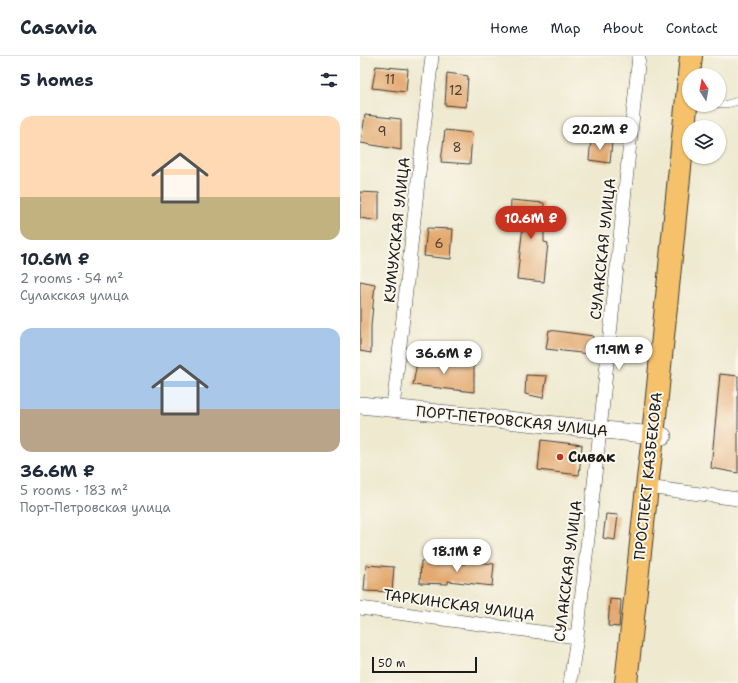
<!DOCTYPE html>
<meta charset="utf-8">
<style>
:root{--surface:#fff;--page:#f2f2f3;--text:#1f2937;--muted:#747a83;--line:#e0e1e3;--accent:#c8321e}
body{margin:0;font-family:"Shantell Sans",sans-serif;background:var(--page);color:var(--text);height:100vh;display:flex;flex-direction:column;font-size:15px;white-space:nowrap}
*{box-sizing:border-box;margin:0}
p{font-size:13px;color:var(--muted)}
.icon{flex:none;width:22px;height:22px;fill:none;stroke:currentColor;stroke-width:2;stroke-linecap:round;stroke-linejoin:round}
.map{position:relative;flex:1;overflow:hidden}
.side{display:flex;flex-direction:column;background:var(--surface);width:360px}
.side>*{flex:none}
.needle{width:26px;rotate:349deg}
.buttons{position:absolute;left:322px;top:12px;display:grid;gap:8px}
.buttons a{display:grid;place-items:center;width:44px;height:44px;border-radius:50%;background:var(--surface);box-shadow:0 1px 3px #0004;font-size:20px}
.scale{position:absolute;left:12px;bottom:10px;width:105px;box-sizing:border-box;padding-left:4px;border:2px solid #1c1c1c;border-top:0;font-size:11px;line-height:14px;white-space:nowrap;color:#1c1c1c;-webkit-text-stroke:3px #fbf7ec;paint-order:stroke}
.price{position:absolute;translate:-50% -34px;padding:0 9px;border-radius:14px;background:#fff;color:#222;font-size:13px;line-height:26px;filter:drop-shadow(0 1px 2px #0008)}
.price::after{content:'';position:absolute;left:50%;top:24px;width:12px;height:9px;margin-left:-6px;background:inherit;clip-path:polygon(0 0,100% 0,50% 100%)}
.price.on{background:var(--accent);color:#fff}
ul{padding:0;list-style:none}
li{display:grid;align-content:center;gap:8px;height:212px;padding:0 20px}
li span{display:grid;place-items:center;height:124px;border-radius:12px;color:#555}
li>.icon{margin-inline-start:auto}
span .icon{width:72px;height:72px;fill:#fffc;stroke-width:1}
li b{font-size:17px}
h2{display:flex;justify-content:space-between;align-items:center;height:48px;padding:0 20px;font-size:17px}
header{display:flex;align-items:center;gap:24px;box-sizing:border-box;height:56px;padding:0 20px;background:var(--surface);border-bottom:1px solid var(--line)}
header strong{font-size:19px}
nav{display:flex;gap:22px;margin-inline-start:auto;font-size:14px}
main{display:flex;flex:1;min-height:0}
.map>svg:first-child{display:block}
</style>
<header>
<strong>Casavia</strong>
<nav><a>Home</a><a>Map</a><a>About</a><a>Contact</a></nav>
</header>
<main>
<section class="side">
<h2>5 homes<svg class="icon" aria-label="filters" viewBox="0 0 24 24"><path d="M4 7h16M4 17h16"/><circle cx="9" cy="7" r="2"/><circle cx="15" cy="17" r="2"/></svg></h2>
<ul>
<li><span style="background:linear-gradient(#ffd9b3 65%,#c2b280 0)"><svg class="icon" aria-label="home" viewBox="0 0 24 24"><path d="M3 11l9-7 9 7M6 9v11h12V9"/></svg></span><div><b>10.6M ₽</b><p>2 rooms · 54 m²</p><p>Сулакская улица</p></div></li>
<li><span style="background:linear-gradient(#a9c7e8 65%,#b9a48a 0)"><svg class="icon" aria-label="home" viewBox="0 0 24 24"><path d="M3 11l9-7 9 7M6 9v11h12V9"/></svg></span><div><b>36.6M ₽</b><p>5 rooms · 183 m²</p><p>Порт-Петровская улица</p></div></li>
</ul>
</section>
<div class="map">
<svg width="378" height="627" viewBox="0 0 378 627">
<rect width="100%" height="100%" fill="#fbf7ec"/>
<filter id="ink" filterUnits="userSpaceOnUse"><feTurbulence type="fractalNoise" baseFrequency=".025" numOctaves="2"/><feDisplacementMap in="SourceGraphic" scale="8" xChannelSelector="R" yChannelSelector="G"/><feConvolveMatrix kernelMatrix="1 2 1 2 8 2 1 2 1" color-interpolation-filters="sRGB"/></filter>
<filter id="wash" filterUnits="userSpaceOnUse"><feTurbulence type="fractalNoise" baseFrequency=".012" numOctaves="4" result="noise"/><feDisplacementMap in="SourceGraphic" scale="16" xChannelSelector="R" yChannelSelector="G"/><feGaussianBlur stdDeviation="0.9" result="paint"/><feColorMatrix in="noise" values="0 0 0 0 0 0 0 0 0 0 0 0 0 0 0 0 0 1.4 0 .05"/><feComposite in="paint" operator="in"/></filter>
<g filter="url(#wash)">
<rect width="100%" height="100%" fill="#eee9cf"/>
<g id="blocks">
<!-- building -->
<path fill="#e3a86e" d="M16,10l32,3 -2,23 -34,-4z
M87,17l21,3 -2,31 -21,-2z
M5,59l36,4v31l-40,-7z
M85,74l27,3 -2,31 -29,-2z
M231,83l21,3 -2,21 -21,-3z
M0,136l19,1v28l-19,-3z
M151,144l33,3v39l4,1 -4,39 -27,-3 6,-54 -13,-1z
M67,172l26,1 -2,30 -27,-3z
M0,225l15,3 -4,42v27l-11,-2z
M189,274l44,6 -4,18 -43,-5z
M58,301l56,8v27l-61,-7z
M360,318l18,2v97l-27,-5z
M166,319l21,1 -4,22 -18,-4z
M181,384l41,5 -3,30 -41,-5z
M246,458l12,1 -3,25 -12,-2z
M61,505l44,3 1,-3 28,3 -2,22 -44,-5v3l-28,-1z
M6,509l28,2 -2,25 -28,-1z
M250,543l11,1 -2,27 -11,-1z"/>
</g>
</g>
<g filter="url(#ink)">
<use href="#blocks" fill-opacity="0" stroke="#3c3b37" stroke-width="1"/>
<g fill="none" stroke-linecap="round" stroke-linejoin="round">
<!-- service casing -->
<g stroke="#3c3b37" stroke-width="8">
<path id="service" d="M359,48h8l11,-3"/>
</g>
<!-- minor casing -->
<g stroke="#3c3b37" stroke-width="14">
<path id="minor" d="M33,352l39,-352
M287,431l91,12
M0,552l217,29
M210,627l7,-46 23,-207 39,-374"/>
</g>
<!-- tertiary casing -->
<g stroke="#3c3b37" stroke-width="18">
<path id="tertiary" d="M0,349l303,31"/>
</g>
<!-- trunk casing -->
<g stroke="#3c3b37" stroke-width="24">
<path id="trunk" d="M329,19l2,-19
M266,627l21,-196 6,-51 36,-358"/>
</g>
<!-- service -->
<use href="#service" stroke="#fff" stroke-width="7"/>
<!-- minor -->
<use href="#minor" stroke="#fff" stroke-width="13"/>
<!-- tertiary -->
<use href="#tertiary" stroke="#fff" stroke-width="17"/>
<!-- trunk -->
<use href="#trunk" stroke="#f5c16b" stroke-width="22"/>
</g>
</g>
<!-- markers -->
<circle fill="#c8321e" stroke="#fbf7ec" stroke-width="1.5" cx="200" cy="401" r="4"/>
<g text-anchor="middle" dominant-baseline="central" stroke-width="4" stroke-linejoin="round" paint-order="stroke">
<!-- number labels -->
<g font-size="13" fill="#4e3f30">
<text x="30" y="23">11</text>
<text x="96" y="34">12</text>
<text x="22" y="75">9</text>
<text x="97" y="91">8</text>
<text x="79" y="187">6</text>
</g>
<!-- street labels -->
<g font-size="15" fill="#1c1c1c" stroke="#fbf7ec">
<text transform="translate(37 174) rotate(-84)">КУМУХСКАЯ УЛИЦА</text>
<text transform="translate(243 193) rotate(-84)">СУЛАКСКАЯ УЛИЦА</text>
<text transform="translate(152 365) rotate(6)">ПОРТ-ПЕТРОВСКАЯ УЛИЦА</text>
<text transform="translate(288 420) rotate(-84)">ПРОСПЕКТ КАЗБЕКОВА</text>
<text transform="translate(208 515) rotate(-83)">СУЛАКСКАЯ УЛИЦА</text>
<text transform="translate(99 549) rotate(8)">ТАРКИНСКАЯ УЛИЦА</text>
</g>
<!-- poi labels -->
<g font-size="15" font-weight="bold" fill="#1c1c1c" stroke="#fbf7ec" text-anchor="start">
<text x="208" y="401">Сивак</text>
</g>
</g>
</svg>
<div class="buttons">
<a><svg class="needle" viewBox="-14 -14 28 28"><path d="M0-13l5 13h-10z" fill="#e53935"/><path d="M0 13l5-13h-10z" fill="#747a83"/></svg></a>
<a><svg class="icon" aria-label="layers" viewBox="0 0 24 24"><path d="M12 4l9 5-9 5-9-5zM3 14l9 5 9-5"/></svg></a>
</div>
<div class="scale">50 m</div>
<b class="price" style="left:240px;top:95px">20.2M ₽</b>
<b class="price on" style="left:171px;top:184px">10.6M ₽</b>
<b class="price" style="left:259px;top:315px">11.9M ₽</b>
<b class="price" style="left:84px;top:319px">36.6M ₽</b>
<b class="price" style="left:97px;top:517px">18.1M ₽</b>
</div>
</main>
